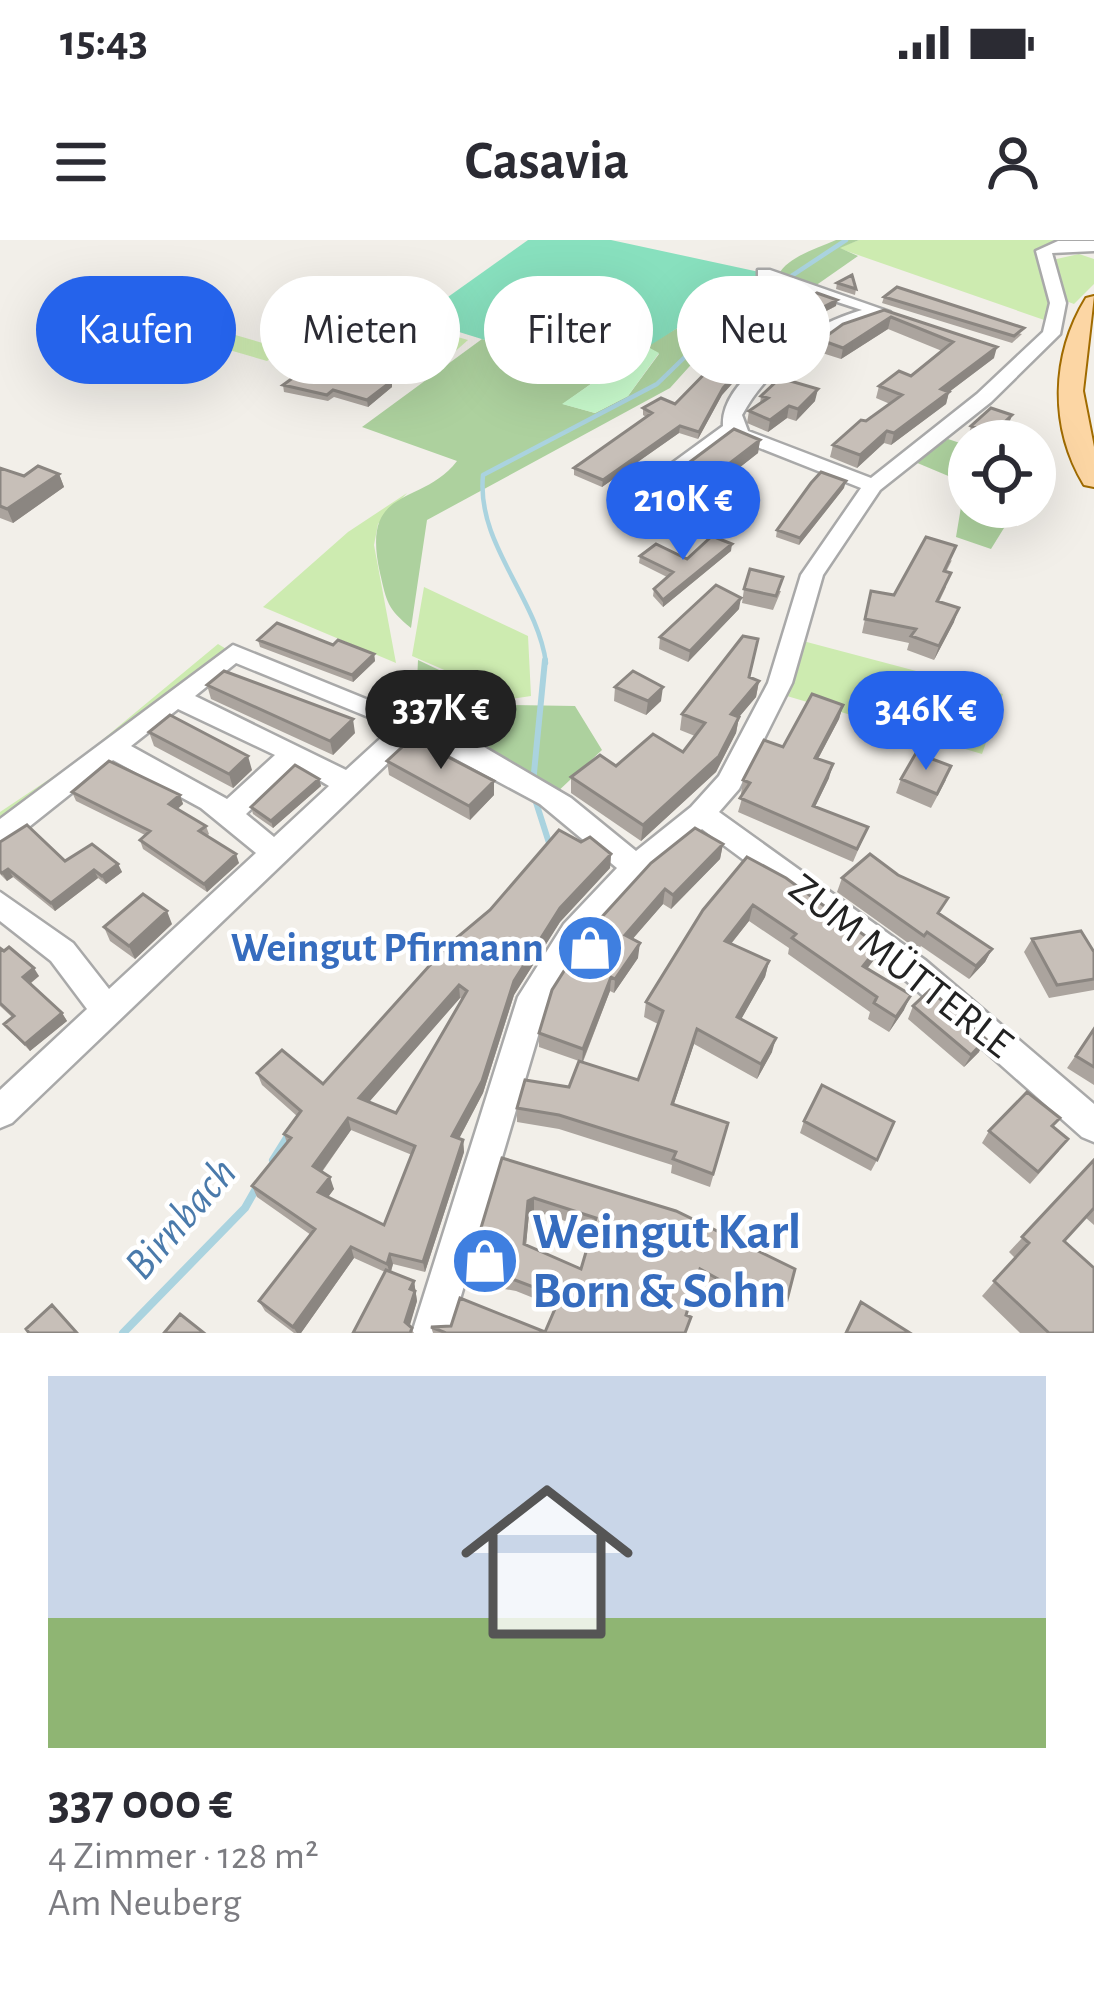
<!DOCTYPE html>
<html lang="de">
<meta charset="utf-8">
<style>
:root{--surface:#fff;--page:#f2f2f3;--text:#2b2b33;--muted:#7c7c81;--line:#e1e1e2;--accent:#2563eb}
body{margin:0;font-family:"Alegreya Sans",sans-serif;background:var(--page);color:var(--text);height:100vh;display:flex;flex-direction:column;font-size:45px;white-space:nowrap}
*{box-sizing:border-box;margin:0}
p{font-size:39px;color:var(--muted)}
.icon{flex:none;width:66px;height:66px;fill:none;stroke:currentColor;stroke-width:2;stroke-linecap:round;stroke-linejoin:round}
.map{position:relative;height:1093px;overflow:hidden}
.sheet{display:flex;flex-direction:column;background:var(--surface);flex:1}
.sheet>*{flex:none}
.banner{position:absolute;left:36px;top:36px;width:1023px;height:108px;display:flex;gap:24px}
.buttons{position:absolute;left:948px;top:180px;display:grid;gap:24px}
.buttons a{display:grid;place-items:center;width:108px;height:108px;border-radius:50%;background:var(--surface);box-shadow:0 12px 48px #0002;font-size:60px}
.price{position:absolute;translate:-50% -102px;padding:0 27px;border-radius:42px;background:var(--accent);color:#fff;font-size:39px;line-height:78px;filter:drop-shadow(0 3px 6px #0008)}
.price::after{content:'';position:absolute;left:50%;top:72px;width:36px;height:27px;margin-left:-18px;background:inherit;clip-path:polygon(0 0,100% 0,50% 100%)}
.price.selected{background:#222;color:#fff}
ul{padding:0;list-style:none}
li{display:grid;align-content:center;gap:24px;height:636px;padding:0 48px}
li+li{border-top:3px solid var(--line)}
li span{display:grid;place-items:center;height:372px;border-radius:0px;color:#555}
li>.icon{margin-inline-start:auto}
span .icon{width:216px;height:216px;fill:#fffc;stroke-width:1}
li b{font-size:51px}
.chip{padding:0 42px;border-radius:54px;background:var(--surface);box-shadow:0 12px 48px #0002;font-size:42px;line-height:108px}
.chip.selected{background:var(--accent);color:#fff}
.status{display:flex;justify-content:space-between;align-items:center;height:84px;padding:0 60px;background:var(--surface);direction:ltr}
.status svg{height:33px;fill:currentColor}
header{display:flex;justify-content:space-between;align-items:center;height:156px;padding:0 48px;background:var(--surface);font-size:54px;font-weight:700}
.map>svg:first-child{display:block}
</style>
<div class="status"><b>15:43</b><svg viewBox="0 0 49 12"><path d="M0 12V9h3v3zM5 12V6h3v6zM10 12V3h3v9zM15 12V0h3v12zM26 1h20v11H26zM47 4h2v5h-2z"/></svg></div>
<header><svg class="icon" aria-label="menu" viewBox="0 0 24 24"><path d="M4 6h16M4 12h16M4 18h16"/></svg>Casavia<svg class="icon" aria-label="person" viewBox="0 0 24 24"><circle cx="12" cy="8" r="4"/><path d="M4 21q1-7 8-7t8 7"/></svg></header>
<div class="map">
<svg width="1094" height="1093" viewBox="0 0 1094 1093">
<rect width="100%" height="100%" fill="#f2efe9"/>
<!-- grass -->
<path fill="#cdebb0" d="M859,0h235v4l-50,3 -8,7 13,43 1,25 -212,-74z
M1079,14l15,5v25l-20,20 -8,-3 -14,-41z
M98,55l185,54 -16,12 -186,-54z
M350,66l118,34 -26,23 -125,-33z
M407,253l-29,31 -4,21 22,118 -133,-56 85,-75z
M424,347l104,49 3,60 -20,3 -99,-43z
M803,401l200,53 -21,60 -195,-58z
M218,404l15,9 -233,181v-22l78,-52z"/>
<!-- forest -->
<path fill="#add19e" d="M836,0h23l-19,8 18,8 -43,30 -37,-11c11,-19 38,-26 58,-35z
M768,36l25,8 -86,63 -37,41 -243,132 -16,108c-24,-20 -24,-25 -31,-55 -20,-90 41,-65 77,-112l-95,-34 120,-88 120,37 -39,28 32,9 33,-17 31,-42 -13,-8z
M948,199l21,7v61h48l-26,42 -35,-12 9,-54 -50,-21z
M418,420l95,45 62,1 27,44 -48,45 -139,-68z"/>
<!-- park -->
<path fill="#c8facc" d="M646,106l13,7 -31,43 -33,17 -33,-9z"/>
<!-- pitch -->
<path fill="#88e0be" d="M528,0h83l153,33 -162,103 -185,-57z"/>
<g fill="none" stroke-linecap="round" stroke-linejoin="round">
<!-- stream-far2 -->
<path stroke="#aad3df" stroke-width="4.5" d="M546,423c-9,-66 -70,-119 -63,-188l174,-91 63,-61 126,-83"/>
<!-- stream-far1 -->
<path stroke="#aad3df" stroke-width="6" d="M533,543l12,-123
M534,556l16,50"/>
<!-- stream -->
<path stroke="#aad3df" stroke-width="8" d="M273,920l15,-24
M123,1093l122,-125 12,-21"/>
<!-- minor casing -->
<g stroke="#a9a9a9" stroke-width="5">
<path id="minor" d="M1058,1h36v10l-42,2 14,50 -6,31 -69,68 -111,88 -57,85 -31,108 -53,106 -20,23 206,148 169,144v38l-12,-5 -179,-159 -201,-149 -56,46 -60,67 -38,60 -98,331h-38l106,-336 46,-73 53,-56 -77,-64 -125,-67 -403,386 -12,5v-38l87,-81 -36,-48 -51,-40v-29l73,51 36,46 147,-136 -55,-45 -88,-48 -103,82 -10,3v-26l233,-174 251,102 87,51 65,53 55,-44 28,-31 49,-93 33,-108 60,-87 -129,-51 -77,55h-14l-3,-4 85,-62c-3,-53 96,-104 139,-116l-104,-34v-6h12l120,42c-12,8 -30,9 -46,15 -42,17 -80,47 -102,88l6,16 123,47 106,-84 66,-62 7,-29 -14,-52zM236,423l157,64 -47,43 -151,-74zM178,469l97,46 -48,44 -96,-53zM296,526l33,20 -55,51 -28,-23z"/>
</g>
<!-- major casing -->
<g stroke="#a06b00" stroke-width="4">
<path id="major" d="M1094,56l-11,95 11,56v40l-10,-2c-35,-58 -33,-130 2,-187z"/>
</g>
<!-- minor -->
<use href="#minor" fill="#fff" fill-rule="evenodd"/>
<!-- major -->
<use href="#major" fill="#fcd6a4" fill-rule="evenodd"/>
</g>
<!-- wall -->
<path fill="#aba49e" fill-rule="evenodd" d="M837,43l19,6 -1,6 -19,-6z
M884,57l138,37 -10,9 -130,-40z
M836,66l-35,18 -62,52 -17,19 -24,44 -19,-6 -77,54 -28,-12v-7l72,-51 -3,-2v-7l32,-4 41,-42 -3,-1 1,-6z
M884,70l110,48 -45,34 -3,12 -55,41 -7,-2 -27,25 -27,-11 3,-12 57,-41 -14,-6 3,-12 32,-10 31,-25 -54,-22 -47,30 -22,-7 2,-12z
M349,127l43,14v6l-24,20 -34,-10 -6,4 -44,-9 -1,-7z
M761,156l54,5 -19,20 -9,-3 -19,14 -21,-9 2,-12 11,-7z
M971,186l37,1 -16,14h-16l-8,-3z
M760,200l-2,13 -89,70 -27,-12 1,-14z
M0,228l24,8 35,-2 5,13 -51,36 -13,-5z
M844,248l-45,57 -23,-8 1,-7z
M731,311l-68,56 -10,-11 1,-7 13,-12 -28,-14 1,-7 47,3z
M952,320l-6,12v15l-7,15 15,20 -20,38 -27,-10 2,-7 -47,-10 9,-42 23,4z
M744,349l37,2 -8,19 -31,-7z
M739,369l-51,53 -29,-13 1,-12z
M758,399l-8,38 9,4 -3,16 -17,20 -3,16 -20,39 -75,69 -70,-48v-16l112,-25 12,-16 -15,-6 2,-16z
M258,400l75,5 41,9 1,7 -22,21 -93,-35z
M207,445l148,48 -22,22 -122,-56z
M615,447l46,14 -15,14 -32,-14z
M843,465l-4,14 -21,40 11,19 -14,29 53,20 -15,35 -115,-50 5,-17 -2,-1 2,-14 40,-33z
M149,492l103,38 -19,18 -79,-42z
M387,521l107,20v14l-24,25 -81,-45z
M319,539l2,7 -48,42 -20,-14 -2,-7z
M901,539l45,1 -15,28 -35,-15z
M72,552l108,3 3,9 -6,5 29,17 3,8 -2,2 32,27 -32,29 -64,-43 -3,-9 5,-5 -69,-34z
M0,602l65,19 53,3 4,8 -16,12 -8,-6 -43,33 -42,-34 -6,4 -7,-7z
M581,602l30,12 -1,14 -50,54 -46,73 -31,98 -24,46 4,1 1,12 -39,120 -32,-8 -2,8 23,9 3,20 -8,25 5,7h-61l32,-61 -31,-14 -53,75h-7l-29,-22 -6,-10 52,-66 -54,-38 -5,-11 35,-43 -3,-9 13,-18 -35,-31 -5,-12 66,11zM460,758l2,1 -66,114 -27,-11zM351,890l61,25 -28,70 -56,-28 6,-8 -12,-17z
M723,604l-3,15 -49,50 -8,-5 -31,35 6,19 -24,35 -4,-2 -27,71 55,18 20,-56 -14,-7 2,-15 101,-145 132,89 -6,15 -6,8 37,41 -15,22 -21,-13 2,-7 -82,-58 1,-6 -40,-27 -18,23 38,17 -4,16 -24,42 31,33 -15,27 -63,-35 -20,60 54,19 -18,64 -39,-14 1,-8 -113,-36 -42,-7v-14l52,-21 10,-26 -40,-14v-14l112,-170z
M842,638l98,36 52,35 -7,13 -16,17 -48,-33 -3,4 -81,-58z
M172,684l-37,35 -25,-18 -6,-14z
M1032,699l62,13v38l-45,8 -25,-46z
M0,708l39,28 -9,8 32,29 5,8 -37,30 -26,-27 9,-6 -13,-12z
M913,766l66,46 -15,15 -56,-48z
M1094,789v56l-27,-17z
M804,881l73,39 -6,11 -71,-38z
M989,891l70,20 -29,33 -48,-41z
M502,918l285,142 -6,11 -34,-15 -4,10 -46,-26 -11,35v18h-253l-2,-6 114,5 11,-25 -40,-16 -46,-8 -2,-12zM534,971l59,19 -12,39 -55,-25 3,-30z
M1094,920v65l-8,-7 -22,23 30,92h-74l-38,-37 33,-38 -6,-6z"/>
<!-- shaded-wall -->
<path fill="#8b8681" d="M837,60l-1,6 -35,18 -62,52 -17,19 -24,44 1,-7 24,-44 17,-19 62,-51z
M891,77l-3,12 -47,30 2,-11z
M997,107l-3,11 -45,34 -3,12 -55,41 3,-12 47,-44z
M392,141v6l-24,20 -1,-7z
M818,149l-3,12 -19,20 2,-12z
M789,166l-2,12 -19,14 2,-12z
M1012,175l-4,12 -16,14h-3l3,-7z
M680,186l-1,7 -77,54 1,-7z
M887,191l-3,12 -27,25 3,-13z
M760,200l-2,13 -89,70 1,-14z
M59,234l5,13 -51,36 -6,-14z
M846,241l-2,7 -45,57 1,-7z
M732,304l-1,7 -68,56v-7z
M741,358l-2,11 -51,53 2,-11z
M959,368l-5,14 -20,38 5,-14z
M374,414l1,7 -22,21 -1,-7z
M759,441l-3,16 -28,33 3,-16z
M663,447l-2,14 -15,14 2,-14z
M843,465l-4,14 -28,53 4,-14z
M739,477l-3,16 -20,39 -75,69 2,-16z
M353,479l2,14 -22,22 -3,-14z
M248,516l4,14 -19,18 -4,-14z
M833,524l-4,14 -20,41 4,-13z
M319,539l2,7 -48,42 -2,-7z
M494,541v14l-24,25 -1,-14z
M180,555l3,9 -10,9 -4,-9z
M723,604l-3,15 -49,50 2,-14z
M236,614l3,9 -32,29 -3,-8z
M611,614l-1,14 -50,54 -46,73 -31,98 -29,55 -2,-12 62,-155 46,-73z
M118,624l4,8 -16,12 -4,-8z
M8,629l5,8 -6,4 -5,-8z
M94,630l4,8 -43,33 -4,-8z
M665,649l-2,15 -39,45 1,-14z
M753,665l-4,16 -28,35 4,-15z
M167,671l5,13 -37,35 -6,-13z
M640,703l-2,15 -24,35 1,-14z
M879,706l-6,15 -16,20 6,-15z
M992,709l-7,13 -16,17 7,-13z
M769,721l-4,16 -31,55 3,-15z
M34,728l5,8 -11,9 -5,-8z
M611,737l-1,14 -28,72 1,-14z
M459,745l1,13 -98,112 -3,-12z
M911,755l-7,15 -15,22 7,-15z
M62,773l5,8 -37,30 -5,-7z
M697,789l-3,15 -25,74 3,-14z
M776,798l-4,14 -15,27 4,-15z
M986,799l-7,13 -15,15 7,-12z
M348,878l3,12 -34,48 -4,-12z
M463,900l1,12 -39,120 -2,-10z
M330,937l4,12 -11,15 -5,-12z
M534,958v13l-5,3 -4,42 3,-55z
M351,1007l3,11 -53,75h-4l-4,-6z
M390,1014l3,10 -3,10 -3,-10z
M414,1041l3,20 -9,31 -3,-10 5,-33z"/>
<!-- building -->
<path fill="#c7bfb8" stroke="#8b8681" stroke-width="3" fill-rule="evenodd" d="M852,35l4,14 -19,-6z
M897,47l127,41 -10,8 -130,-39z
M817,53l20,7 -35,18 -62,51 -17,19 -24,44 -19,-6 -77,54 -29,-12 78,-55 -9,-5 18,-10 14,6 46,-47 -7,-2z
M884,70l113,37 -56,42 8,3 -55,41 -7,-2 -27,24 -27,-10 28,-25 5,1 36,-26 -23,-9 20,-15 12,5 42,-34 -62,-25 -48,31 -22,-8 22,-16z
M326,114l22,6 -5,4 49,17 -25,19 -34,-10 -6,5 -44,-10z
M780,138l38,11 -20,20 -9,-3 -19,14 -21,-9 19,-13 -7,-2z
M991,168l21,7 -20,19 -21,-8z
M734,189l26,11 -90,69 -27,-12z
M38,226l21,8 -52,35 -7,-3v-38l24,8z
M821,232l25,9 -46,57 -23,-8 34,-47z
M712,296l20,8 -69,56 -9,-11 19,-17 -33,-16 16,-12 31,15z
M926,297l30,9 -12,25 7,2 -14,28 22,7 -20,38 -28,-10 5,-7 -51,-10 6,-28 23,4z
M750,329l33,8 -7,19 -32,-7z
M716,345l25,13 -51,53 -30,-14z
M277,383l56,22 5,-5 36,14 -22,21 -94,-35z
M743,396l15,3 -9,38 10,4 -28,33 8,3 -20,39 -76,69 -72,-48 29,-22 16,11 37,-32 30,18 22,-29 -23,-9z
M224,431l129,48 -23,22 -123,-56z
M633,431l30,16 -15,14 -33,-14z
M812,454l31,11 -28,53 18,6 -20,42 55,21 -11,22 -117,-51 10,-15 -7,-3 21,-40 19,7z
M170,475l78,41 -19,18 -80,-42z
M412,498l82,43 -25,25 -82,-45z
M916,513l35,13 -14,28 -36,-15z
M109,521l71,34 -11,9 37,22 -7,5 37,23 -32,30 -64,-44 10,-9 -78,-39z
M295,525l24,14 -48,42 -20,-14z
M27,585l38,36 27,-17 26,20 -16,12 -8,-6 -43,33 -43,-34 -6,4 -2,-2v-29z
M695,588l28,16 -50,51 -8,-6 -40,46 15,8 -25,36 -4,-2 -28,72 -44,-16 13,-43 38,-60 61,-67z
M559,590l22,12 9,-5 21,17 -51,54 -46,73 -32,100 -30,55 11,4 -40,122 -33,-8 -3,10 -36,-17 -58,80 -34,-26 56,-72 -63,-43 39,-48 -7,-4 17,-23 -44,-38 25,-23 41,34 125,-139 42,-35zM459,745l8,6 -71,122 -37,-15zM348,878l67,28 -31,79 -66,-33 12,-15 -17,-11z
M870,614l28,21 50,23 -10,15 54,36 -16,17 -49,-34 -3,4 -82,-58z
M747,617l39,21 93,68 -16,20 48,29 -15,22 -22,-14 3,-6 -85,-59 4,-4 -43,-29 -28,36 44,20 -32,56 39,21 -15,26 -64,-35 -25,75 56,19 -15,51 -40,-15 3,-7 -117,-37 -42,-7 8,-28 44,7 10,-26 59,19 25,-69 -17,-9 57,-92z
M143,654l24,17 -38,35 -25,-19z
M1081,691l13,21v27l-37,6 -25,-46z
M9,707l25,21 -11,9 39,36 -37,31 -21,-20 10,-8 -14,-13v-55l4,3z
M930,750l56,49 -15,16 -58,-49z
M1094,789v38l-18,-11z
M822,845l72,37 -17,38 -73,-39z
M1027,852l33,26 -8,8 16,13 -30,33 -49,-41z
M502,918l174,53 119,58 -8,31 -36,-16 -4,11 -47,-26 -14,46 5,2 -6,16h-239l-15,-6 20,-1 9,-28 85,34 15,-35 -45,-17 -47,-9zM534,958l62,20 -15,51 -57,-25 4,-43z
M1094,920v48l-30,33 30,27v65h-45l-55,-52 35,-38 -7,-6z
M386,1030l28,11 -4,8 5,2 -10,31 7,6 -2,5h-57z
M861,1062l49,31h-64z
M52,1065l25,28h-48l-3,-4z
M180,1074l24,19h-40z"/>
<!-- icons -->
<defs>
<g id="shop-disc" transform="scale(3.45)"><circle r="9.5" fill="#3f7fe0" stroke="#fff"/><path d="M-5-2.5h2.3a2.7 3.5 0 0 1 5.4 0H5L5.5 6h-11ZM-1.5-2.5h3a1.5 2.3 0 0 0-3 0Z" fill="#fff"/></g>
</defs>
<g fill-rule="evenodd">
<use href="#shop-disc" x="590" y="708"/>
<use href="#shop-disc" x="485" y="1021"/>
</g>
<g text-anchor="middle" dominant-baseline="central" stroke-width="9" stroke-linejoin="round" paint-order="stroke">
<!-- shop labels -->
<g font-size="42" font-weight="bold" fill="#366cbe" stroke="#fff" text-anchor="end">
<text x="544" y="708">Weingut Pfirmann</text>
</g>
<!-- street labels -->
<g font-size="42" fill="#222" stroke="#fff">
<text transform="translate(901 726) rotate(38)">ZUM MÜTTERLE</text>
</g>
<!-- water labels -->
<g font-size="45" font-style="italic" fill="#4a7aab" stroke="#fff">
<text transform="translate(181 979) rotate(-49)">Birnbach</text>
</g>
<!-- near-shop labels -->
<g font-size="51" font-weight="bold" fill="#366cbe" stroke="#fff" text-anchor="start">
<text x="532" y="992">Weingut Karl<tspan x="532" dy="59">Born &amp; Sohn</tspan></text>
</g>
</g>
</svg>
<div class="buttons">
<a><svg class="icon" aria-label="locate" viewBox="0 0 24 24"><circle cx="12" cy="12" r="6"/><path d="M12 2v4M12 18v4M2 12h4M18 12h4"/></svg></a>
</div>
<b class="price" style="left:683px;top:323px">210K €</b>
<b class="price selected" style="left:441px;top:532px">337K €</b>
<b class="price" style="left:926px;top:533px">346K €</b>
<div class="banner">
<a class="chip selected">Kaufen</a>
<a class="chip">Mieten</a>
<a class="chip">Filter</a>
<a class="chip">Neu</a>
</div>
</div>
<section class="sheet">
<ul>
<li><span style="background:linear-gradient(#c9d6e8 65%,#8fb573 0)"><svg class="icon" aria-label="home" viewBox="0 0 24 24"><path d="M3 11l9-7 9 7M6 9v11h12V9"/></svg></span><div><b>337 000 €</b><p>4 Zimmer · 128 m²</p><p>Am Neuberg</p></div></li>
</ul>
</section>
